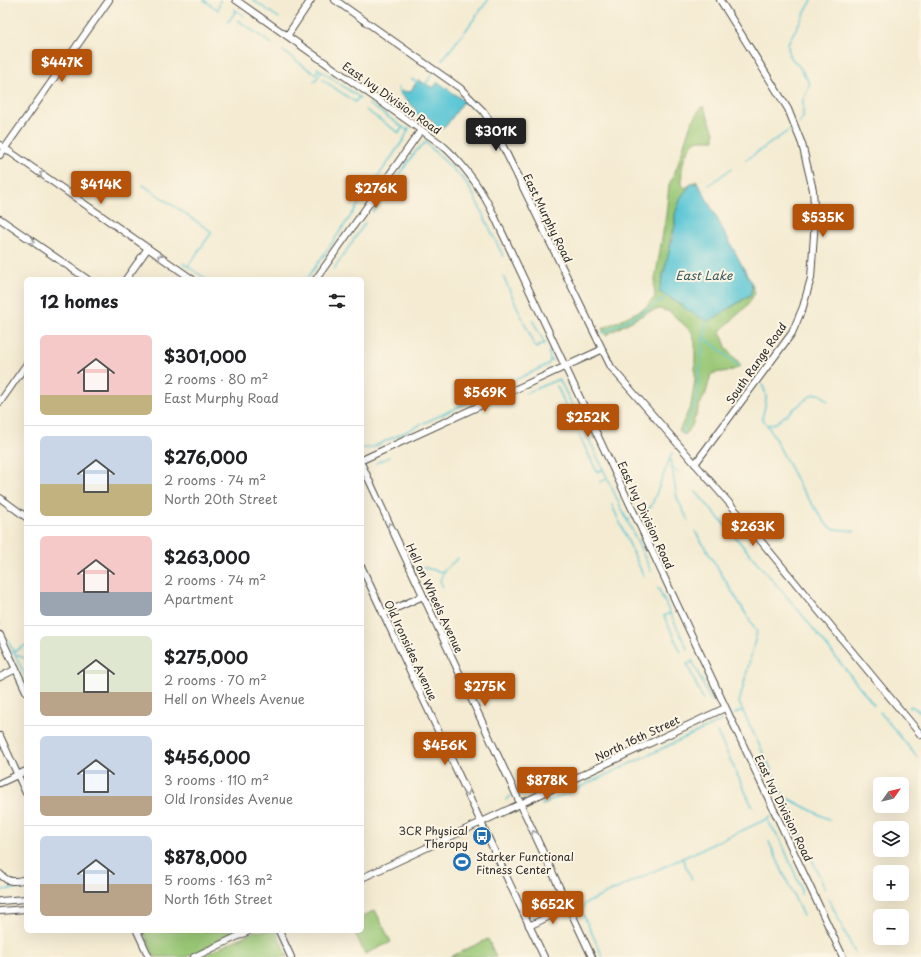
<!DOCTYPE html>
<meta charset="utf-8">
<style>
:root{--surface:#fff;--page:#f2f2f2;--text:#202124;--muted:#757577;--line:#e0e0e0;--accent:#b45309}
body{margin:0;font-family:"Playpen Sans",sans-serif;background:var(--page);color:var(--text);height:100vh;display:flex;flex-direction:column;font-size:15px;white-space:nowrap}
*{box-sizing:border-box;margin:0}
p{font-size:13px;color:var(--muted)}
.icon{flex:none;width:22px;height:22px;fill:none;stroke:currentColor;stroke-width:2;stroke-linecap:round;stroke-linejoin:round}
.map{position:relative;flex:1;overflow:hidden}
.details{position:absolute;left:24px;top:277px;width:340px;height:656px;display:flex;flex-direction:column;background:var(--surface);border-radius:6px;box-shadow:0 4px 16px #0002}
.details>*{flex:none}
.needle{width:26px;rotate:56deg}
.fabs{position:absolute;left:873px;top:777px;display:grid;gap:8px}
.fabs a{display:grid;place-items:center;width:36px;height:36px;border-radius:6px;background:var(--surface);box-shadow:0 4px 16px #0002;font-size:20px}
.price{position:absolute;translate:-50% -34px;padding:0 9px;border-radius:4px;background:var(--accent);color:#fff;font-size:13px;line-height:26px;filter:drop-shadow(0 1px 2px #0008)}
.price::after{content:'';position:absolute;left:50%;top:24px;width:12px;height:9px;margin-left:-6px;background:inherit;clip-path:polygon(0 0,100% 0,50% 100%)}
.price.selected{background:#222;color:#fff}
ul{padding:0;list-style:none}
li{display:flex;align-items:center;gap:12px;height:100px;padding:0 16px}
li+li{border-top:1px solid var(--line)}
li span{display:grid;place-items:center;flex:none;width:112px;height:80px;border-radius:6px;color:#555}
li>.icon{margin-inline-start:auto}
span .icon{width:48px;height:48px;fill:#fffc;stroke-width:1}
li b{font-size:17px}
h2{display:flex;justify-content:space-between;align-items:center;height:48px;padding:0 16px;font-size:17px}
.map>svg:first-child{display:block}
</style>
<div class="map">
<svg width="921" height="957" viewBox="0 0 921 957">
<rect width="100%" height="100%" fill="#fcf5e5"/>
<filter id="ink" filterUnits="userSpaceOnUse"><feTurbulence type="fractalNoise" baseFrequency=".025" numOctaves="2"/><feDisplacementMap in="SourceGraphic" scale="8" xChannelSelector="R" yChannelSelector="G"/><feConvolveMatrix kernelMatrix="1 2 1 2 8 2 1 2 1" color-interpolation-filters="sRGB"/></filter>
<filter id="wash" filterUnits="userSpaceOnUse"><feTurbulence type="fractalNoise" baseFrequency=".012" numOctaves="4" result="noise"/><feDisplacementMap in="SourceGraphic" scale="16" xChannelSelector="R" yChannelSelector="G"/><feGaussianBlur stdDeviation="0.9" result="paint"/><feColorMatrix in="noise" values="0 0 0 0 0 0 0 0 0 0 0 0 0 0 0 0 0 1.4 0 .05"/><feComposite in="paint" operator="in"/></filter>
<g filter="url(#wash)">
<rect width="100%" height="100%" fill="#f4ebd2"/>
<!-- green -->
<path fill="#99c776" stroke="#627950" d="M701,107h3l10,25v8h-16c-14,8 -19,32 -15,47l2,1 11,-7 2,2 -7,1 -10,13 -6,17v13l-4,8 -4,28 -5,11 6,22 8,7 30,17c16,-7 31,-15 45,-26l1,-10 3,9 -8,13 -27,25 7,18 14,16c-8,8 -20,6 -30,9l-5,19 -6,11 -8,22 -7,9 -6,-4 12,-26 4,-25v-37l-3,-11 -22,-20 -10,-3 -12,3 -42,23 -4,-6 43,-21 10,-11 -1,-11 12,-71 3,-30 8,-18 13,-41z
M375,910l16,32 -26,12 -11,-23h8v-14z
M143,931h98l-55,26h-31z
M255,931h21l12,26h-88z
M488,939l8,18h-46z"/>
<!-- water -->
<path fill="#5bc6d5" stroke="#437880" d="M418,80l15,8 5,-6 26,19 -18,25 -8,5 -5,-3 1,-6 -9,-7 -5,2 -5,-3 1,-5 -16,-15 2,-3 8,1z
M698,183l54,101 -1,10 -41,27c-19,-5 -33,-21 -51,-29l16,-65v-13l6,-17 10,-13z"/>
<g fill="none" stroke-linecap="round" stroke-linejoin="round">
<!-- stream -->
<path stroke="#5bc6d5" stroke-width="1.5" d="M204,0l14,10 2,-10
M253,0l26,18
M234,9l10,7
M240,20l-1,1 33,23
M228,22l8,-11
M283,51l32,23 4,-5
M442,60l24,-30 22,-30
M317,68l43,30
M412,79l7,5
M323,80l32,22 4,-5
M314,82l8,-11
M424,87l8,-13
M398,88l3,5
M369,104l38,26
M366,110l33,23 3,-5
M799,123l4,-5v-18l7,-16 -11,-18 -10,-10 -1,-13 24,-43
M426,143l38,37 9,14 30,62
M746,160l45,-31
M143,185l69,47 -24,34
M709,185l22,-16
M373,212l43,-61 11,-10
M183,263l23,16
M334,269l31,-46
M503,276l33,72 8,-5
M307,279l97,-140 5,-11
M533,321l12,23
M603,333l49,-26 16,-12
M703,336l36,30
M549,351l1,10 2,-1
M762,385c7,11 3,21 0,33l8,11 29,56 28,40 7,4 21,2
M557,386l16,36 6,-2
M526,393l33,-14 21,41
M768,425l8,-2 37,-29h7l8,7
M585,431l42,89 2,-1
M682,434l14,-32 10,-82
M579,435l18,37 6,-3
M362,448h9l176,-83 3,-4
M670,457l7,41 11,22
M376,463l13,-6
M672,466l6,7
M600,482l7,-3
M696,492l99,114 79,99
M612,505l32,72
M641,513l10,-6 21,-54
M627,520l24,51
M695,531l62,101 -18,71 53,110 33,76
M422,567l20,5 16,-14
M443,588l-3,-8 4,-8
M658,588l30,62
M670,613l-6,3 17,36
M0,623v1
M7,638l19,40
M12,653l14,-8
M15,654l9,4
M692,660l19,41
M693,662l-6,2 16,36
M909,708l2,-2 10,6
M880,712l37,45
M734,714l9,-4
M717,732l35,74
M521,791l17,-4 25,-12
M785,797l45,23
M506,800l5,-4
M542,805l181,-85
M767,820l13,19 21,49v6
M769,842l34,74
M682,858l10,21
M0,890l26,-2
M829,899l26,54
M603,957l-21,-45 2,-8 187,-87"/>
</g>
</g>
<g filter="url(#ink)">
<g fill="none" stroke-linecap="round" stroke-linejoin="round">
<!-- minor casing -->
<g stroke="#494844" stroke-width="8">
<path id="minor" d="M236,0l205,144c22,19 37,40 50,65l352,748
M335,0l125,88 23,23 9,13 119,243 126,145 184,223
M287,36l24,-36
M0,145l192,134
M0,155l109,-155
M0,219l87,60
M126,279l22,-31
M316,279l105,-149
M0,402l26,-37
M362,460l239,-110
M695,464l97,-131 11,-26 8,-29 4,-58 -2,-30 -11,-46 -14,-35 -68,-109
M362,465l230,492
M0,498l26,19
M362,568l182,389
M383,614l40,-18
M0,635l26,56
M0,677l16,-8
M0,736l26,57
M0,783l26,-12
M0,874c8,9 15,8 26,5
M362,878l363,-170
M0,901l26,-2
M0,911l26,-2
M529,926l40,-19
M137,931l12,26
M279,931l12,26
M194,957l55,-26"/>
</g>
<!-- minor -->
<use href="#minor" stroke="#fff" stroke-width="6"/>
</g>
<!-- one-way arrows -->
<defs><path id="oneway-chevron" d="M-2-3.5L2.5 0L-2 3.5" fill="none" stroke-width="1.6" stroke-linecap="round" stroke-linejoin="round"/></defs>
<g stroke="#a0a0a0">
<use href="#oneway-chevron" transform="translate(42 174) rotate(-145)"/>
<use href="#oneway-chevron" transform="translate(32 241) rotate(35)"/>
<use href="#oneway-chevron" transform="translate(160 257) rotate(-145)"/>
<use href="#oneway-chevron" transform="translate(390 525) rotate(-115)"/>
<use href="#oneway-chevron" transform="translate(467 793) rotate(65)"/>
<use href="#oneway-chevron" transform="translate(534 833) rotate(-115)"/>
</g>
</g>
<!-- icons -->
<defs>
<g id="bus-disc" transform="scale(1)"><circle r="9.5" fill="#1f6fb2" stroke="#fcf5e5"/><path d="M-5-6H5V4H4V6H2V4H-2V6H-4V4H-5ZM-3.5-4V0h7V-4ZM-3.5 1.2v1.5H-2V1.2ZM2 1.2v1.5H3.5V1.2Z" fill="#fff"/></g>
<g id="stadium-disc" transform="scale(1)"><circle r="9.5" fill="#1f6fb2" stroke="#fcf5e5"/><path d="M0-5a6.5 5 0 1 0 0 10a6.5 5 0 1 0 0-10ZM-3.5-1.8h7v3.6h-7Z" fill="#fff"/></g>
</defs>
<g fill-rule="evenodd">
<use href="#bus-disc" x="482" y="836"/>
<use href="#stadium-disc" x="462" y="862"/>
</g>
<g text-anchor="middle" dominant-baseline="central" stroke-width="4" stroke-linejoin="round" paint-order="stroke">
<!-- street labels -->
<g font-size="11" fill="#2b2b2b" stroke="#fcf5e5">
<text transform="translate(392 98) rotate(35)">East Ivy Division Road</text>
<text transform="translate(548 218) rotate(64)">East Murphy Road</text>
<text transform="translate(756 363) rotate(-55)">South Range Road</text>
<text transform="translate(646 515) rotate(65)">East Ivy Division Road</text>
<text transform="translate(435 598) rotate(65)">Hell on Wheels Avenue</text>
<text transform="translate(411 650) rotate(65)">Old Ironsides Avenue</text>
<text transform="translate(637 738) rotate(-25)">North 16th Street</text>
<text transform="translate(784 808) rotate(64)">East Ivy Division Road</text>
</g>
<!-- poi labels -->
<g font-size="11" fill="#2b2b2b" stroke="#fcf5e5" text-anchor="end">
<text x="468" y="830">3CR Physical<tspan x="468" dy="13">Theropy</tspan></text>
<text x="476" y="856" text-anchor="start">Starker Functional<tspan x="476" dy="13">Fitness Center</tspan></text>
</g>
<!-- water labels -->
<g font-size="12" font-style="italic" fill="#395a5e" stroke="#fcf5e5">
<text x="704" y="275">East Lake</text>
</g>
</g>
</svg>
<div class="fabs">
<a><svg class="needle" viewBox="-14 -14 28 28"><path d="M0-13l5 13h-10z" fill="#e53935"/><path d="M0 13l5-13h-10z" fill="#757577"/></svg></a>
<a><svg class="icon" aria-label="layers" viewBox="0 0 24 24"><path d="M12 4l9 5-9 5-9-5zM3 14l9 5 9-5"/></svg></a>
<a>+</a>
<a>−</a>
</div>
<b class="price" style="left:62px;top:83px">$447K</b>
<b class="price selected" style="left:496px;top:152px">$301K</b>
<b class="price" style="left:101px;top:205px">$414K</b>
<b class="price" style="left:376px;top:209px">$276K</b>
<b class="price" style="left:823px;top:238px">$535K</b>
<b class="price" style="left:485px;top:413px">$569K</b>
<b class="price" style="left:588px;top:438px">$252K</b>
<b class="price" style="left:753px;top:547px">$263K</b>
<b class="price" style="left:485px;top:707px">$275K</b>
<b class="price" style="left:445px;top:766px">$456K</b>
<b class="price" style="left:547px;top:801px">$878K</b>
<b class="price" style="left:553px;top:925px">$652K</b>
<section class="details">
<h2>12 homes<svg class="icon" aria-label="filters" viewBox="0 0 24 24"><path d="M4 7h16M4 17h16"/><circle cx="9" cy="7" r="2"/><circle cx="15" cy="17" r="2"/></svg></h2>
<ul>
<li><span style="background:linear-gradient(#f6c9c9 75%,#c2b280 0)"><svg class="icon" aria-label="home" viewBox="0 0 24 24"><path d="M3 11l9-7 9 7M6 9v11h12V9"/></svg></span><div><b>$301,000</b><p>2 rooms · 80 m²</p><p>East Murphy Road</p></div></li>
<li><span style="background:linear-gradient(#c9d6e8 60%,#c2b280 0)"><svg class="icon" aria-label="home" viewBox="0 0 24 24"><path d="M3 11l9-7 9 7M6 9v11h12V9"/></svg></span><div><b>$276,000</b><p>2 rooms · 74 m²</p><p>North 20th Street</p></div></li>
<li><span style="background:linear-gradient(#f6c9c9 70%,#9aa5b1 0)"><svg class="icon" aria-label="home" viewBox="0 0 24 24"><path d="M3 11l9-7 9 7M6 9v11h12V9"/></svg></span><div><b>$263,000</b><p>2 rooms · 74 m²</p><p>Apartment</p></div></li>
<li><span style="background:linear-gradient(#dfe7d0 70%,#b9a48a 0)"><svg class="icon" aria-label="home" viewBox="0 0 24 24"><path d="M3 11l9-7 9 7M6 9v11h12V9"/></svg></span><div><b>$275,000</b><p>2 rooms · 70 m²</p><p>Hell on Wheels Avenue</p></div></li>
<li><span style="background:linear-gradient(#c9d6e8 75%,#b9a48a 0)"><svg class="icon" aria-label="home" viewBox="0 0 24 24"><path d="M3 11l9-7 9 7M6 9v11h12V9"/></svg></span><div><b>$456,000</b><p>3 rooms · 110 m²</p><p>Old Ironsides Avenue</p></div></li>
<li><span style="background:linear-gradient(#c9d6e8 60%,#b9a48a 0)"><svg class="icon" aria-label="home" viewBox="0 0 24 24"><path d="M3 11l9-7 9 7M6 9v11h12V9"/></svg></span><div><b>$878,000</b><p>5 rooms · 163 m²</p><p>North 16th Street</p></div></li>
</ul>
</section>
</div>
